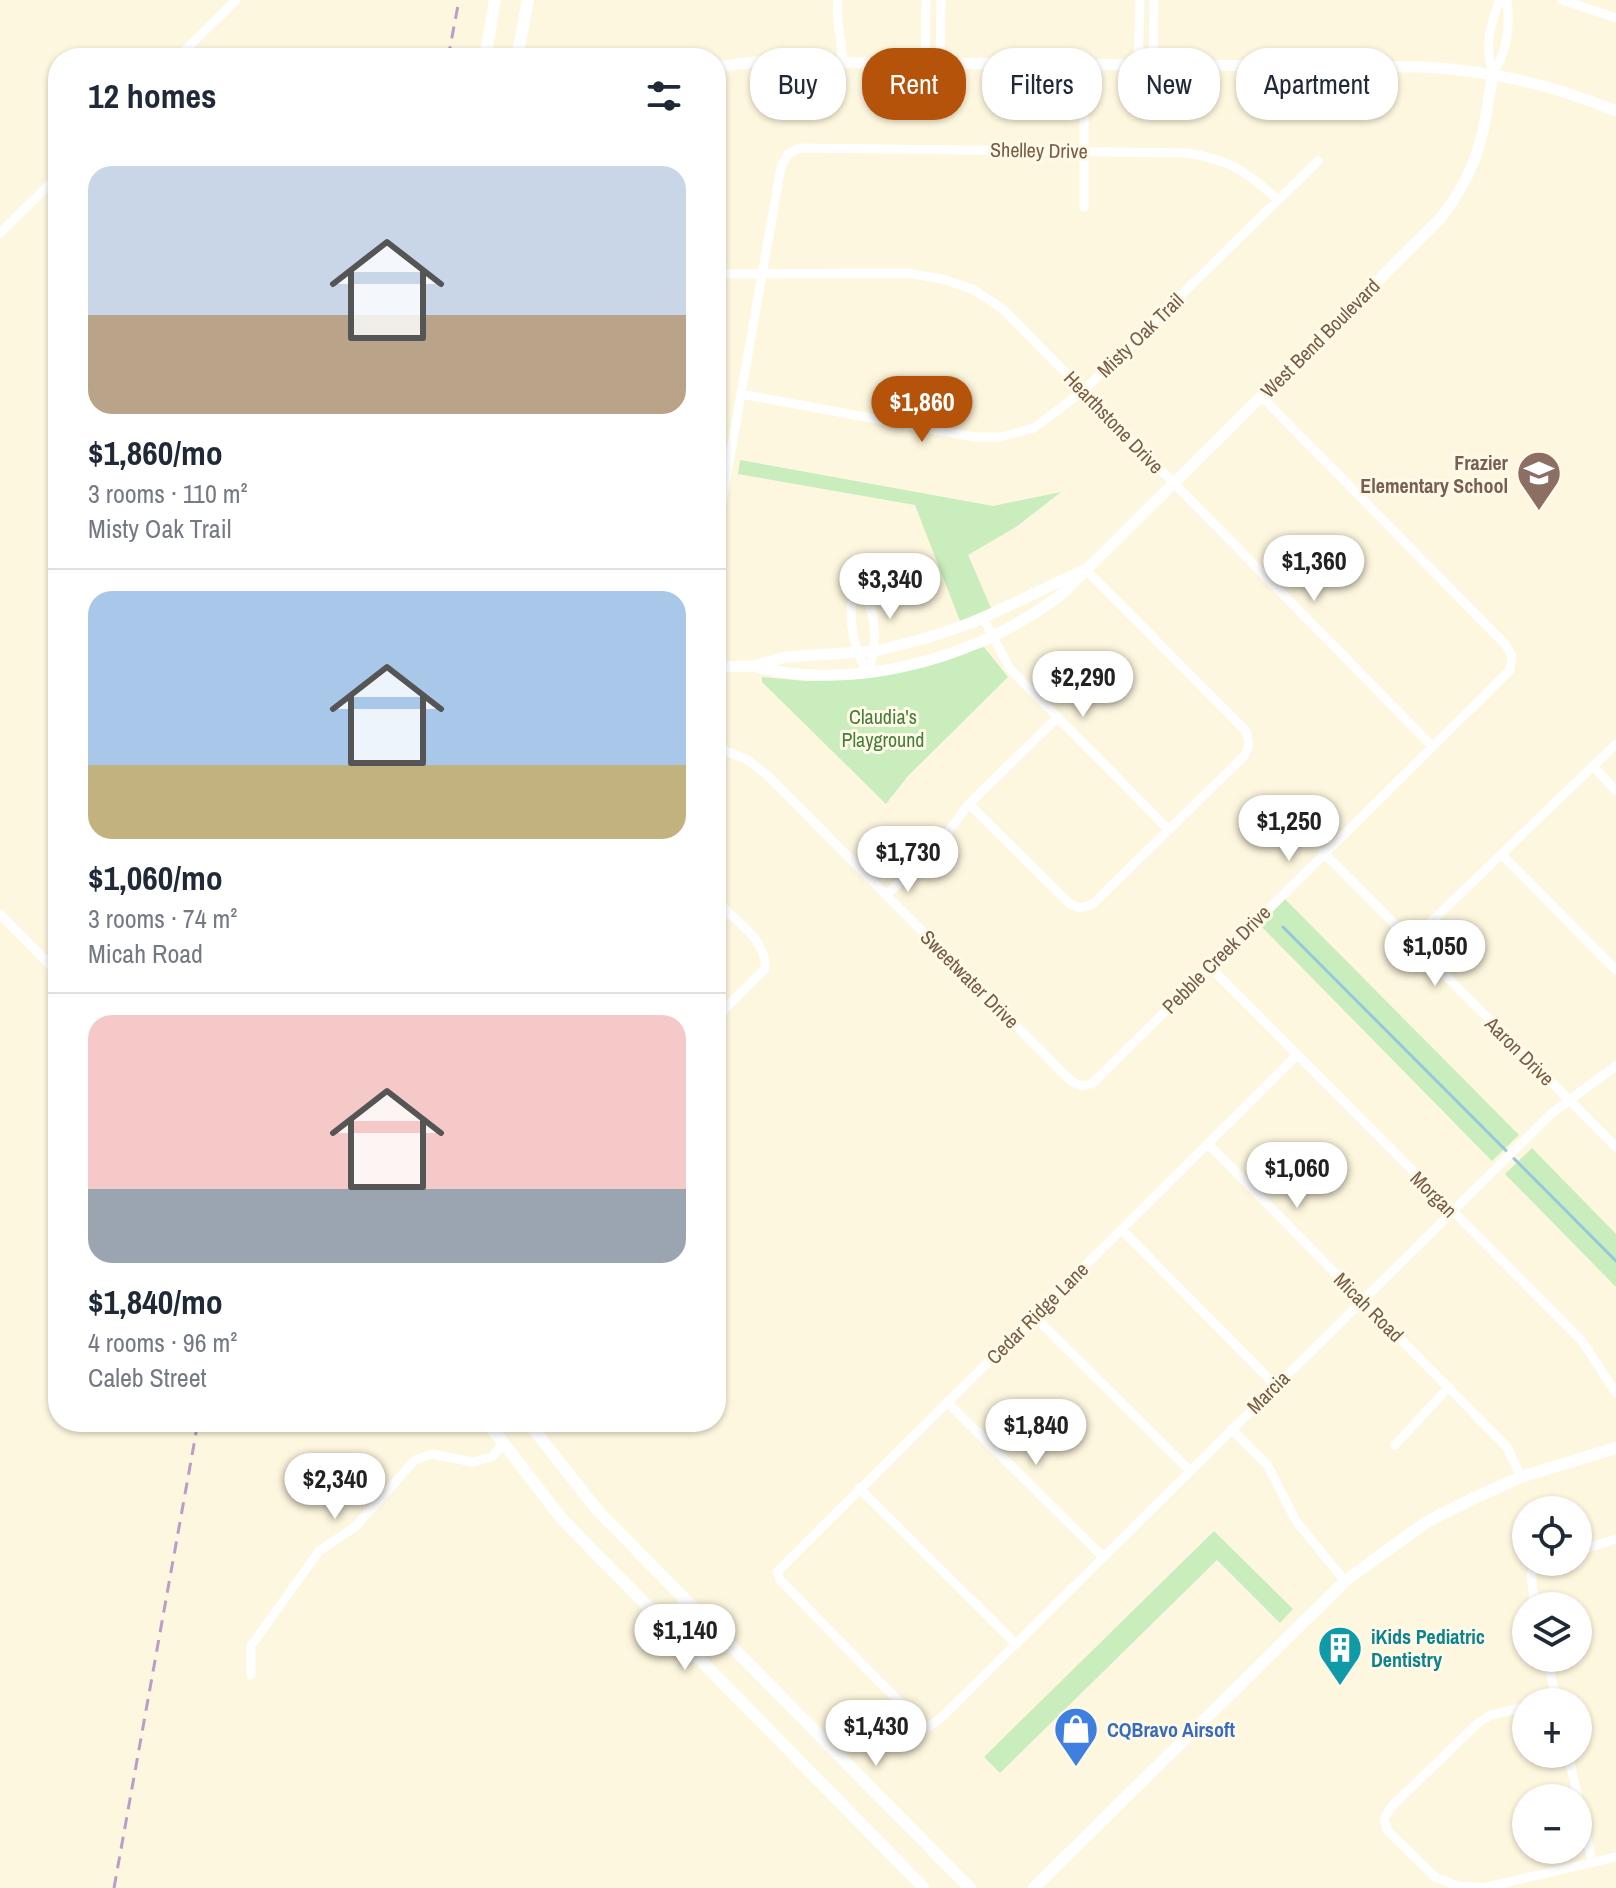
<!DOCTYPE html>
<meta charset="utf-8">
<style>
:root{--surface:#fff;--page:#f2f2f3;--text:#1f2937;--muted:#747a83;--line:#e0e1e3;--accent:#b45309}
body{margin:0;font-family:"Archivo Narrow",sans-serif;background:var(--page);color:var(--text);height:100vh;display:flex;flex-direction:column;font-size:30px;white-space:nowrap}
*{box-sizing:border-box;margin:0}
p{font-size:26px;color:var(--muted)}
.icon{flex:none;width:44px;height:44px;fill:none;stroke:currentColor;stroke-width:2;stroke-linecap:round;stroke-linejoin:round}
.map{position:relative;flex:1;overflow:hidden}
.details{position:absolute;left:48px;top:48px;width:678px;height:1384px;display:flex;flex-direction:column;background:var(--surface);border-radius:32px;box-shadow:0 2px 6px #0004}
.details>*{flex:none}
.top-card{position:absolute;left:750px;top:48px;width:746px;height:72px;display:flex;gap:16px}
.controls{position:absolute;left:1512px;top:1496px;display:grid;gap:16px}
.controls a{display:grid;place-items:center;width:80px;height:80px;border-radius:50%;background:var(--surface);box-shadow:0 2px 6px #0004;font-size:40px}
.price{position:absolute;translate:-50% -68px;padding:0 18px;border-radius:28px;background:#fff;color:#222;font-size:26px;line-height:52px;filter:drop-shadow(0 2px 4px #0008)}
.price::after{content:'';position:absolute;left:50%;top:48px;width:24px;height:18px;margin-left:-12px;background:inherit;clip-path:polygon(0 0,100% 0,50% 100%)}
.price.selected{background:var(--accent);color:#fff}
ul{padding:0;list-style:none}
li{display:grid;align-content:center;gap:16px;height:424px;padding:0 40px}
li+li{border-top:2px solid var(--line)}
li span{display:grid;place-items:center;height:248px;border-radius:24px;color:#555}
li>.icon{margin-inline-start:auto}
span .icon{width:144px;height:144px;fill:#fffc;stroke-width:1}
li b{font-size:34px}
h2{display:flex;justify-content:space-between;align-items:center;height:96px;padding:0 40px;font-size:34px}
.pill{padding:0 28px;border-radius:32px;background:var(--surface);box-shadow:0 2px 6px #0004;font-size:28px;line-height:72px}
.pill.selected{background:var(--accent);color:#fff}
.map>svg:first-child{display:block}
</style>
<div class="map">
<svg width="1616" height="1888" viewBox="0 0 1616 1888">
<rect width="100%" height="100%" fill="#fef7df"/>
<!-- green -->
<path fill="#c9edbc" d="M740,460l253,46 68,-14 -45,35 -48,28 23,53 -31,13 -45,-116 -177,-31z
M984,647l24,30 -101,100 -21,27 -124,-122v-5l43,4 59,-3z
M1285,899l234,236 -27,26 -232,-236z
M1532,1148l84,86v53l-111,-113z
M1214,1531l79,78 -13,14 -63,-63 -217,213 -16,-16z"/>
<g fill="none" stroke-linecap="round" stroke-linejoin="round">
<!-- stream -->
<path stroke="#97c7dc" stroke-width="3" d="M1283,927l333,334"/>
<!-- minor -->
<path stroke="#fff" stroke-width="9" d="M838,0c-3,24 5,40 4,63
M1562,0l54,18
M177,58l59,-58
M925,64l1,-64
M940,64l1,-64
M1084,66v141
M1138,67l2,-67
M1153,67l1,-67
M1493,72c15,-22 17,-45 14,-72
M1493,72c-9,-26 -3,-47 7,-72
M0,233l58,-57
M716,274l190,-1 37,6 31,11 29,19 429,437
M741,394l233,43h26l34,-9 49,-37 235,-230
M716,536l65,-369 7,-13 12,-6 387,5c43,7 59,18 91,47
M857,572c16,34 24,64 11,101
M857,573c-9,37 -9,66 11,100
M983,618l27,51 159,161
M716,747l32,13 20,16 303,305 11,5 11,-3 417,-413 2,-14 -6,-11 -245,-249
M1593,766l23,25
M969,804l101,100 11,4 12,-4 152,-149 4,-11 -3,-13 -161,-162
M1323,852l293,295
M1502,855l114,115
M886,895l49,-46 34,-45 89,-87
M716,901c18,18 53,41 49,68l-49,49
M0,914l58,59
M1411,941l205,-197
M1210,967l372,374 34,52
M1297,1055l-520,517 4,9 139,142 8,4 13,-9 611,-605 64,-47
M1208,1144l299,303 14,30
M1122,1230l153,155
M1033,1315l156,155
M947,1402l155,154
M1231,1429l37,37 28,55 49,60
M1395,1445l54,-58
M859,1488l156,155
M1578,1551l38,-12
M1535,1606l-4,-32 6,-9 10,-3
M1547,1658l10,44
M251,1675v-29l68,-95 36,-24 60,-67 17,-6 41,8 19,-5 10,-12
M1526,1707l-35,8 -13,8 -87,84 -7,12 3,11 48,47 23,9 25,2 133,-31
M1568,1754l10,44
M1578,1798l14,64"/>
<!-- tertiary -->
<path stroke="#fff" stroke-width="11" d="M716,67l38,-5 671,5c72,5 124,17 191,44
M752,666c104,27 225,-8 310,-72l377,-374c41,-52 44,-84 54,-148
M716,667l36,-1 34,-9 90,-6 51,-13 47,-16 108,-51"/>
<!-- secondary -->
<path stroke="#fff" stroke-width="12" d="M485,58l10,-58
M517,58l11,-58
M487,1422l75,97 362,369
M528,1422l70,89 372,377
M664,1625l23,-23
M1034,1888l311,-307 83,-60 46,-23 47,-21 95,-29"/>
<!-- rail -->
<path stroke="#bb9dc8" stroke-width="3" stroke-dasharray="12 8" stroke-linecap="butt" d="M448,58l11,-58
M114,1888l84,-466"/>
</g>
<!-- icons -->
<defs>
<g id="school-pin" transform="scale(2.3)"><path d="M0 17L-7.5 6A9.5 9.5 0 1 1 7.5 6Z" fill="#8d6e63" stroke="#fff9e7"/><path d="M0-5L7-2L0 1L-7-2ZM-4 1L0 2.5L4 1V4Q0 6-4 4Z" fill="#fff"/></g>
<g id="building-pin" transform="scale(2.3)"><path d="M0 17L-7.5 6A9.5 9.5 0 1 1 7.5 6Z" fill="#0f9aa8" stroke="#fff9e7"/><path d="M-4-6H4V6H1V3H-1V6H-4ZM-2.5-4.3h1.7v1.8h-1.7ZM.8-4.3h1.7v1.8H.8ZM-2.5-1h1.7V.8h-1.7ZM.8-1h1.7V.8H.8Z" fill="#fff"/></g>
<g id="shop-pin" transform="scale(2.3)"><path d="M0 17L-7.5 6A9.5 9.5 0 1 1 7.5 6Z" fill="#3f7fe0" stroke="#fff9e7"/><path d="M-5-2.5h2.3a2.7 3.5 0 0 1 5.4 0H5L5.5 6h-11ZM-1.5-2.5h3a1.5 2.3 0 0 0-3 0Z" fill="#fff"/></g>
</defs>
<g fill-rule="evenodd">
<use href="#school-pin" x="1539" y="473"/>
<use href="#building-pin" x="1340" y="1648"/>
<use href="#shop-pin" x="1076" y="1729"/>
</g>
<g text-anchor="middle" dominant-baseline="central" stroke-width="6" stroke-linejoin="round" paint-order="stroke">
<!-- street labels -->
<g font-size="20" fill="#775e44" stroke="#fff9e7">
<text transform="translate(1039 150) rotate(1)">Shelley Drive</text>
<text transform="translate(1140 335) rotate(-44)">Misty Oak Trail</text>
<text transform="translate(1320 338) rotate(-45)">West Bend Boulevard</text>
<text transform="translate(1114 422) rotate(46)">Hearthstone Drive</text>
<text transform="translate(1216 959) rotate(-45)">Pebble Creek Drive</text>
<text transform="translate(970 979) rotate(45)">Sweetwater Drive</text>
<text transform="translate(1520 1051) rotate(45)">Aaron Drive</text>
<text transform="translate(1434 1194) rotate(45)">Morgan</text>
<text transform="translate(1369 1307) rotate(45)">Micah Road</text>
<text transform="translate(1037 1313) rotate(-45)">Cedar Ridge Lane</text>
<text transform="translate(1268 1392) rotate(-45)">Marcia</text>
</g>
<!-- education labels -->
<g font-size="20" font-weight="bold" fill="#785e54" stroke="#fff9e7" text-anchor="end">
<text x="1508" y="462">Frazier<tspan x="1508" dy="23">Elementary School</tspan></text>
</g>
<!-- park labels -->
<g font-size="20" fill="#457e3b" stroke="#fff9e7">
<text x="883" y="716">Claudia's<tspan x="883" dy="23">Playground</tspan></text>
</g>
<!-- culture labels -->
<g font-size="20" font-weight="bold" fill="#0d838f" stroke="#fff9e7" text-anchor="start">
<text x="1371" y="1636">iKids Pediatric<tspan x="1371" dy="23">Dentistry</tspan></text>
</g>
<!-- shop labels -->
<g font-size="20" font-weight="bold" fill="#366cbe" stroke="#fff9e7" text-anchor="start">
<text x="1107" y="1729">CQBravo Airsoft</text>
</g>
</g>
</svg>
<div class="controls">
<a><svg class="icon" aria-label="locate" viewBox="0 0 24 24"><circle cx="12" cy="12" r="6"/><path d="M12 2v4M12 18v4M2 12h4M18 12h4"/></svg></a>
<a><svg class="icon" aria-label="layers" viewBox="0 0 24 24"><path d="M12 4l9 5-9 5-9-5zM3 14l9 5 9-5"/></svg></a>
<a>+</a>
<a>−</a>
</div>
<b class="price selected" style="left:922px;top:444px">$1,860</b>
<b class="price" style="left:1314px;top:603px">$1,360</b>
<b class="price" style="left:890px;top:621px">$3,340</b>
<b class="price" style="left:1083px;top:719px">$2,290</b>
<b class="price" style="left:1289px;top:863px">$1,250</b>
<b class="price" style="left:908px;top:894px">$1,730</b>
<b class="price" style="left:1435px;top:988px">$1,050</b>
<b class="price" style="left:1297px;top:1210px">$1,060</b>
<b class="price" style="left:1036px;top:1467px">$1,840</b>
<b class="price" style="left:335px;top:1521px">$2,340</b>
<b class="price" style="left:685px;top:1672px">$1,140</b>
<b class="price" style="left:876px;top:1768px">$1,430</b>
<div class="top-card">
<a class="pill">Buy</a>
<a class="pill selected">Rent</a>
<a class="pill">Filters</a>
<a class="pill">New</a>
<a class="pill">Apartment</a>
</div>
<section class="details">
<h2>12 homes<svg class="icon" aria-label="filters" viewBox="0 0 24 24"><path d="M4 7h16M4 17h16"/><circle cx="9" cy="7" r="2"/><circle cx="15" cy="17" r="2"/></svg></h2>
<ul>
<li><span style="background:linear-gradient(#c9d6e8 60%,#b9a48a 0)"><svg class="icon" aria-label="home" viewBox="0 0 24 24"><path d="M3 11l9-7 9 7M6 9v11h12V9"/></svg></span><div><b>$1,860/mo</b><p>3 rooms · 110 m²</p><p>Misty Oak Trail</p></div></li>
<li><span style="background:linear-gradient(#a9c7e8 70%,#c2b280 0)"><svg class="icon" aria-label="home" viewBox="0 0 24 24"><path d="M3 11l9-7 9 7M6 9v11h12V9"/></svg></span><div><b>$1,060/mo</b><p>3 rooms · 74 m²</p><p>Micah Road</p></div></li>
<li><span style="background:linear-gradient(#f6c9c9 70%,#9aa5b1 0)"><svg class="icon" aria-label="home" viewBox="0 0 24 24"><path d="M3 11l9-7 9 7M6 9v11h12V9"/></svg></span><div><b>$1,840/mo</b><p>4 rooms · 96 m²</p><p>Caleb Street</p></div></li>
</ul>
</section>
</div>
